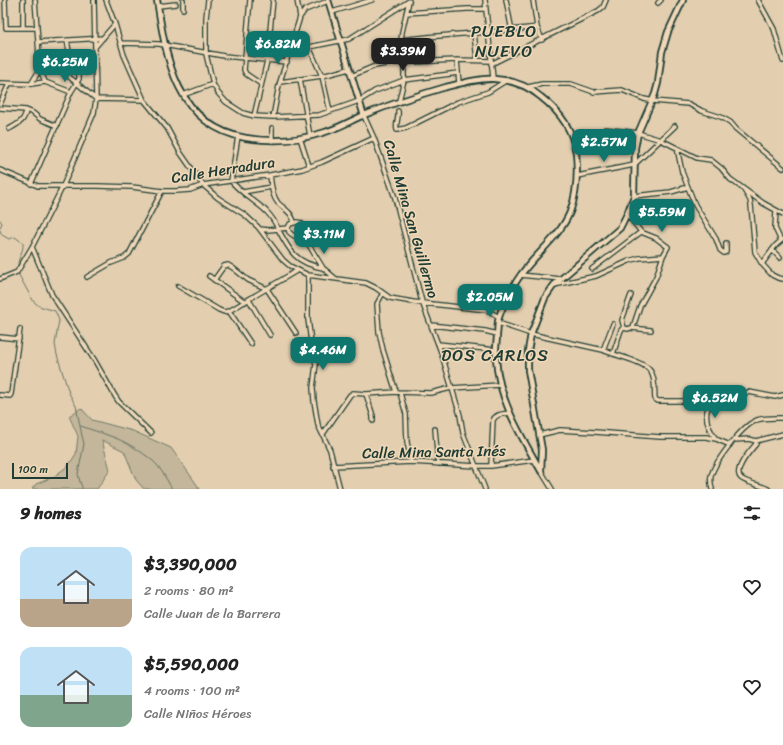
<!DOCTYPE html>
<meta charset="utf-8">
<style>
:root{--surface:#fff;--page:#f6f6f6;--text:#222;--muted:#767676;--accent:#0f766e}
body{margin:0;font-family:Sriracha,sans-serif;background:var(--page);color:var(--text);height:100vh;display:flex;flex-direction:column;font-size:15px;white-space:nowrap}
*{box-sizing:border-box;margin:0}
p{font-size:13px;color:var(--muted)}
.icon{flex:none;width:22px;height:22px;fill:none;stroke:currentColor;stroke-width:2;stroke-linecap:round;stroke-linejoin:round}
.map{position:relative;height:489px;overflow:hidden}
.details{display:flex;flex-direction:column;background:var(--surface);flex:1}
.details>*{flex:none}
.scale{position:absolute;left:12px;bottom:10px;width:56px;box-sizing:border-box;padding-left:4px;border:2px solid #1f3d34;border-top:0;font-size:11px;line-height:14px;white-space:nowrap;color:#1f3d34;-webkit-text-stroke:3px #f0d8b8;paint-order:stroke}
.price{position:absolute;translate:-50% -34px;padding:0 9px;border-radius:8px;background:var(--accent);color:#fff;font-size:13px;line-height:26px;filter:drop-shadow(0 1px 2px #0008)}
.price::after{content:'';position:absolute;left:50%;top:24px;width:12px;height:9px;margin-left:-6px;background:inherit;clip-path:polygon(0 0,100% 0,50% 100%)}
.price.current{background:#222;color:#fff}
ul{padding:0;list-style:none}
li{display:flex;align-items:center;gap:12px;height:100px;padding:0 20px}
li span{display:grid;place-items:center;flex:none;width:112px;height:80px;border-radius:12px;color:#555}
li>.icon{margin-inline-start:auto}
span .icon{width:48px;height:48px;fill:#fffc;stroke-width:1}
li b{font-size:17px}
h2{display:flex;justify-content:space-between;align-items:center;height:48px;padding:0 20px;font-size:17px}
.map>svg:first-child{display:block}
</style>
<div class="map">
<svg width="783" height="489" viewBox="0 0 783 489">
<rect width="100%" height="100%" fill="#e3cfb0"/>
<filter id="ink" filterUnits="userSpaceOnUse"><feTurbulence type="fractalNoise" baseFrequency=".025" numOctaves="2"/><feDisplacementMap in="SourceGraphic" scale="8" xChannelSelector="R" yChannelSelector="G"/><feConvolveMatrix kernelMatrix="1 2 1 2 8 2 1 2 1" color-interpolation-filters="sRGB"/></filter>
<g filter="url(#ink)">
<!-- green -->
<path fill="#c3b69b" stroke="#717a68" d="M81,408l11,12 41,11 38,17 29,41h-56l-8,-9 -12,-29 -22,-11 8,30 -13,19h-65l4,-5 17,-7 15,-11 8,-12 2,-18 -9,-20z"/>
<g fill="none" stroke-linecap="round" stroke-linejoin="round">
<!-- stream -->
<path stroke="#667261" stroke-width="1" d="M0,220l2,3 -2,5
M0,230l2,5 7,4 6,-2 8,6c1,9 -6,15 -5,24
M19,273v2l14,26 6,5 16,5 4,9 -4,24 2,11 12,38 7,13 6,30 2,8 -6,30 2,8 2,5v2
M81,426c10,4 19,6 29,10 15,5 31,15 43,25 8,7 14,19 19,28"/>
<!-- street casing -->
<g stroke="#1f3d34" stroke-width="6">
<path id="street" d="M5,0l1,28h31
M23,0v28
M35,0l5,69 5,13
M106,0l9,24 9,31 11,25 9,20 23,28 13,24 23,33 15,13 27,17 13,12 25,33 7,6 18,9 58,8 10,5 14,10 23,4 74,8 12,7
M208,0l-2,18v36l7,30 5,9 8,9 17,11 11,3 19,1 46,-2 40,-14 16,-10 29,-11 54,-7
M250,0l-6,70 2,4 15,10
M297,0l3,17
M485,0l8,78
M506,0l6,31
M533,0l4,27 5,13
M758,0l16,29 9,32
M658,3l3,-3
M158,6l18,-2
M183,9v-9
M332,12l40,-12
M406,13l61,-4h19
M474,33l3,27
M418,38l4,24
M401,40c46,-6 91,-7 136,-13
M38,42l65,-4
M121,43l38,1 65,12 63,6
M95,47l20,-23
M309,47l13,29 8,35
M289,51l60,-12 60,-38
M40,58l16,8 40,33 48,1
M74,60l21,-1
M457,60l2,23
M491,64l107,-53 5,-4 3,-7
M351,76l24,-10 16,-3 66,-3 34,1
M300,79l10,57
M280,82l42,-6 27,-7
M0,83l31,1 14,-2 26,10
M31,84l9,-15
M528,87l14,-3h29l23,8 28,-2 22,9 9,2 36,3 13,7 19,6 9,5 6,7 47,39
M183,95l30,-11
M399,101l5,-21v-17l-3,-23 1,-8 7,-31
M0,104l9,-20
M0,108l26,2 7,3 7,6 17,7
M398,111c1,8 -3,13 -1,19l9,-2 52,-26 30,-10 19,-12
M254,116l13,-55 6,-61
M364,116l10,22 21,60 27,104 19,50 19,63 3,18 22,56
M273,117l6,-32 21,-68 5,-7 23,-9
M9,129c9,-5 16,-8 17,-19
M605,129l33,4 23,7 36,18 14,2 10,8 9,11 33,24 20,11
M238,136l-7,45c10,12 24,20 35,30 6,6 9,11 12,18 12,23 18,34 45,39
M300,138l9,28
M272,141v-13
M677,148l5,24 13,33 21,34 4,11 4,3 2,-1v-9
M0,170l38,16h59l35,1 30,4h14l14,-1 13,-5 67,-10 32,-6 20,-7 52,-24
M270,175c1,9 2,21 8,28 6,6 15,10 16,20
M577,176l57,-11 41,-39
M31,184l40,-92 8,-13v-9l-5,-10 -4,-3 -3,-17
M744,190l6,10 1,5 4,47 7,12 10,11 6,3 5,1
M243,192l28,-5
M634,196l37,-4 17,-5
M776,211l-1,17 6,13
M297,222l4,1 6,5v7c-7,4 -13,2 -18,-3l-1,-4 2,-4z
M260,229l8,1 20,-2
M304,237l19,31 12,10
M32,247l20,48 43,66 20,35 4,6 32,31
M772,250l8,8
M762,264l14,-19 7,-6
M592,269l49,-37
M308,275v44l4,31 4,14 -3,24 1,13 4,24 12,25 10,39
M520,275l41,4
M209,276l36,26
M87,277l24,-14 13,-5 5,-4 33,-63
M0,279l17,-7 15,-25 31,-61 31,-73 2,-14 -2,-99
M214,280l10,-14 4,-1 5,3 15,12 19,9 29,44
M554,285l42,-9 33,-15 10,-3 24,-2
M178,286l41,24 5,2 5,-1 69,-41
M383,293l-6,11 2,28 4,18 13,42
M249,300l21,35
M229,311l22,33
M498,323l33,11 72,16c12,6 42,11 48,22 5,8 3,18 4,27l3,2h53l38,-9 26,5 8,-2
M431,325l54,6 12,3
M624,328l4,1 5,-2 7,-21 16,-29 7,-21 5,-9 -12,-9 -15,-6 -14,-18
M624,328l-2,-8 9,-25
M631,328l20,2
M0,337l19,2
M438,344l58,6
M603,350l10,-26
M613,354l8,-24 3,-2
M400,393l6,21 1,28 4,20
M366,394l7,22v5
M0,395l10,1 1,-2 9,-65
M715,400c-2,3 -7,7 -8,11 -2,10 3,20 9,28
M435,429l3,35
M323,434l27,-39 3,-2 13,1 30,-2 35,1 20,-5 49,-3
M539,435l21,-5 35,2 65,5h46l10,2 14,6
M734,440l15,-1 7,2v3c-6,7 -27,30 -12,36 7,4 16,5 24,9
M756,441l27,-7
M333,466l78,-4 65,4h15l43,-6
M491,466l2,-46c4,-7 11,-6 17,-7
M541,471l11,18
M712,489c-1,-4 -2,-8 -1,-13 4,-14 30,-49 44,-55 7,-4 20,-3 28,-3"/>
</g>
<!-- secondary casing -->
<g stroke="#1f3d34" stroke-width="8">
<path id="secondary" d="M157,0c9,58 19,126 89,138 26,4 51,3 76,-5 15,-4 28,-12 42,-18 27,-11 54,-20 82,-28 16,-4 33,-9 49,-8 17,1 33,7 46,18 18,14 32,33 35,56 2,20 1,40 -6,59 -10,25 -35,42 -50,64 -8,11 -17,29 -21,41 -2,6 -1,12 -2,18 0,7 -2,15 -1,23 2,41 25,78 45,113
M328,0l36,116
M541,471l1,-21 -14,-80v-19l3,-17 14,-36 9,-13 66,-57 7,-14 7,-18 1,-48 3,-15 17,-39 3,-11 4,-31 6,-20 15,-32"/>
</g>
<!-- street -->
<use href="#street" stroke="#f0d8b8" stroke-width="3.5"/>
<!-- secondary -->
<use href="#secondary" stroke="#f0d8b8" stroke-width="4.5"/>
</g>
</g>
<g text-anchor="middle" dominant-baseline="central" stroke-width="3" stroke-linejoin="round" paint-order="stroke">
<!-- street labels -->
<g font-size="15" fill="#1f3d34" stroke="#f0d8b8">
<text transform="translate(223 170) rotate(-9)">Calle Herradura</text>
<text transform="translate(411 219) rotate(74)">Calle Mina San Guillermo</text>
<text transform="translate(434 452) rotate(-1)">Calle Mina Santa Inés</text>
</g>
<!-- quarter labels -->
<g font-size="17" letter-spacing="1" fill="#1f3d34" stroke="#f0d8b8">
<text x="504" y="31">PUEBLO<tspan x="504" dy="20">NUEVO</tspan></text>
<text x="495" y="355">DOS CARLOS</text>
</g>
</g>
</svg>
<div class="scale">100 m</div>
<b class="price" style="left:278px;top:65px">$6.82M</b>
<b class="price current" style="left:403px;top:72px">$3.39M</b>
<b class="price" style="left:65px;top:83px">$6.25M</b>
<b class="price" style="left:604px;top:163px">$2.57M</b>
<b class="price" style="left:662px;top:233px">$5.59M</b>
<b class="price" style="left:324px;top:255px">$3.11M</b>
<b class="price" style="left:490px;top:318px">$2.05M</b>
<b class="price" style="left:323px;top:371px">$4.46M</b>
<b class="price" style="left:715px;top:419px">$6.52M</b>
</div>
<section class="details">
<h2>9 homes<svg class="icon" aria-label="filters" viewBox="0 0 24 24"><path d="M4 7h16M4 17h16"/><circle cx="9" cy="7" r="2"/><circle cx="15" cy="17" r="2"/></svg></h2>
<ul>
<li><span style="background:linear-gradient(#bfe0f5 65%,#b9a48a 0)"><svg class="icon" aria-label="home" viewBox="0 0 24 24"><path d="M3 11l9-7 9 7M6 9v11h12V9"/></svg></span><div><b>$3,390,000</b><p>2 rooms · 80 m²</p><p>Calle Juan de la Barrera</p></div><svg class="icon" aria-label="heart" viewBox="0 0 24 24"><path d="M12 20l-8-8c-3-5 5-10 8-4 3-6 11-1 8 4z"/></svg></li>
<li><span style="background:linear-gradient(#bfe0f5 60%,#7fa58c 0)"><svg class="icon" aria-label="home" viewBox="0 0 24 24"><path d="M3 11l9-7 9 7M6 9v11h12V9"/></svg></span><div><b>$5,590,000</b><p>4 rooms · 100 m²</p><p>Calle Niños Héroes</p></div><svg class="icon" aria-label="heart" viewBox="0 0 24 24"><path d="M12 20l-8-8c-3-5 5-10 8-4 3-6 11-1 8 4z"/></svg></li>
</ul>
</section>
